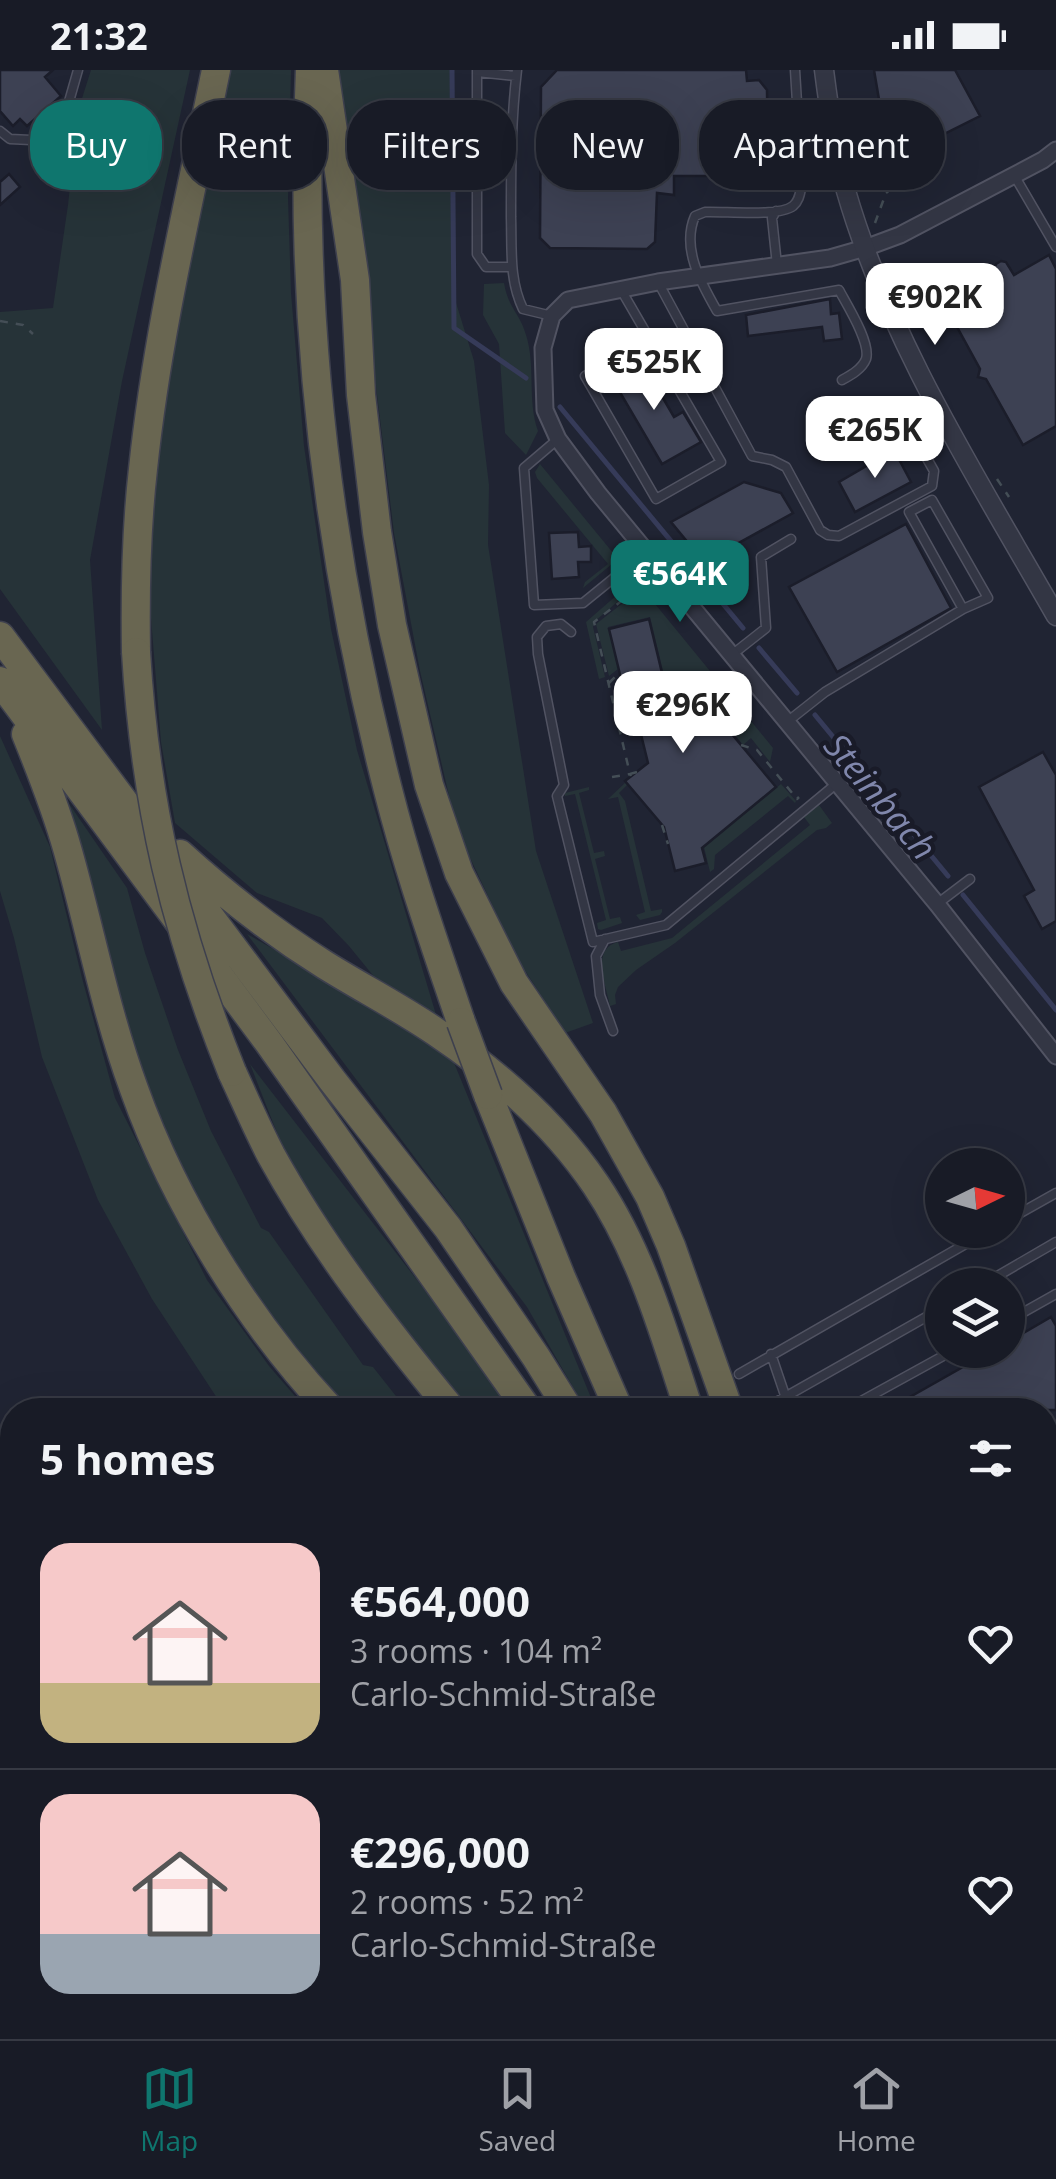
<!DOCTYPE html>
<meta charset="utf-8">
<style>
:root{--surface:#181b26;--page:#252832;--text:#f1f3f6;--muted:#9fa1a7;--line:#363943;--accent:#0f766e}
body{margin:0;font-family:"Open Sans",sans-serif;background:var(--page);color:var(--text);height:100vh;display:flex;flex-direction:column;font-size:38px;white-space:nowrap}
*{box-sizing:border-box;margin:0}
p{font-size:32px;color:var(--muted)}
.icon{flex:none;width:55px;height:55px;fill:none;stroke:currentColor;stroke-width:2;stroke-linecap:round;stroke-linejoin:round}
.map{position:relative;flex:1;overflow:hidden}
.panel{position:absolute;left:0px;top:1328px;width:1058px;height:642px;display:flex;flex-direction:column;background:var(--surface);border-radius:40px 40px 0 0;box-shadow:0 10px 40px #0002,0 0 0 2px var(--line)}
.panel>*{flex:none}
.top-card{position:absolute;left:30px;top:30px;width:998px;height:90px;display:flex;gap:20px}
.needle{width:65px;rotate:85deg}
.fabs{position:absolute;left:925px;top:1078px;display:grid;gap:20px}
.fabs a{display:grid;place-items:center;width:100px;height:100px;border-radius:50%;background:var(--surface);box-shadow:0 10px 40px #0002,0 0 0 2px var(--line);font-size:50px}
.price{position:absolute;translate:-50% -85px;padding:0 22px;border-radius:20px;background:#fff;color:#222;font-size:32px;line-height:65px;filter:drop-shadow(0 2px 5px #0008)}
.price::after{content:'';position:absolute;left:50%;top:60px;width:30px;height:22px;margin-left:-15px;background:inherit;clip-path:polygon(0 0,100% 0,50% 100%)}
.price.active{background:var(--accent);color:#fff}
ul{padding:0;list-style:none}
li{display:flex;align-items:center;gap:30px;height:250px;padding:0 40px}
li+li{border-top:2px solid var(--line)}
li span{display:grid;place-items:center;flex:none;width:280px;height:200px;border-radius:30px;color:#555}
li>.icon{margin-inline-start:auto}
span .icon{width:120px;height:120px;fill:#fffc;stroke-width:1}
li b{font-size:42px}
h2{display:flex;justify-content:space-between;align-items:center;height:120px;padding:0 40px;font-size:42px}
.chip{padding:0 35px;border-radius:40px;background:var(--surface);box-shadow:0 10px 40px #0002,0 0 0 2px var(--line);font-size:35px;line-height:90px}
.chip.active{background:var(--accent);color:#fff}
.status{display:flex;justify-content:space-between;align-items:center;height:70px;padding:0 50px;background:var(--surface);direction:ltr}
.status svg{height:28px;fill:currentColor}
.tabs{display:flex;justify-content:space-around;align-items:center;height:140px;border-top:2px solid var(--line);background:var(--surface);font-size:28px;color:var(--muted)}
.tabs a{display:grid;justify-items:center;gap:5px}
.tabs .active{color:var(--accent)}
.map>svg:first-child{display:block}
</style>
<div class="status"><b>21:32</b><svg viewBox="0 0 49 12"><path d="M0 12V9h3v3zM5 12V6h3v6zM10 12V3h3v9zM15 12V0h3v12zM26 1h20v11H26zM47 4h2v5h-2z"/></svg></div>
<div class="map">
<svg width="1056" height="1969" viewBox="0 0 1056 1969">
<rect width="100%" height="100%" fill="#202433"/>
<!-- green -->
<path fill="#263338" d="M91,0h99l-68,311 -32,179 12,170 -102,-141v-277l53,-4 15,-103 10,-94z
M229,0h62l-3,128 3,95 13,153 27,183 26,121 80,268 -57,-34 -31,-38 -27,-28 -65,-25 -82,-70 -14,-81 -13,-161 17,-193z
M339,0h115l-3,55 2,168 21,68 15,124 -1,60 48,306 57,172 -28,10 -48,-75 -60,-128 -37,-159 -26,-138 -19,-155 -7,-92 -27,-175z
M504,213c4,25 16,30 22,52 10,31 1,65 12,96l-12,24 -21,-22 -6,-89 -16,-29 1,-31z
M540,394l78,95 -35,29 2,-6 23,-18 -71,-86 -2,-6z
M629,502l9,12 -44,38 -1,5 12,50 -6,2 -13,-57 39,-34 -6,-9z
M642,518l131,160 -3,14 -19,-24 -8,7 -38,-48 -30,24 -25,-104 -42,10 10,42 -9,7 -13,-52z
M0,666l50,111 32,131 33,120 92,182 62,86 38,44h-80l-6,-6 -69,-105 -54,-99 -56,-143 -28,-119 -14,-47z
M625,713l2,2 -8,8 6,8 26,110 11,-2v3l-2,3 -20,5 -4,-5 9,-3 -27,-115 -10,2z
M781,714l15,17 -1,2 -7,-7 -73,59 -1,14 -4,3 -6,-25z
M589,717v3l-10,3 15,60 10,-2 1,5 -10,3 15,60 10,-2 2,6 -21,7 -3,-1 -1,-6 9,-3 -31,-126 -10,2v-3z
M63,725l64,93 18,65 33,97 33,81 50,97 8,4 94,133 10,2 34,43h-63l-69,-79 -44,-68 -84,-161z
M819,735l13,18 -6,5 -9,2 -142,113 -39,27 -18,17 -3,8 1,9 -6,2c-4,-21 -20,-57 8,-64l3,9 51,-13 138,-113 -6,-8z
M247,864l201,114 148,362h-10l-59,-103z
M250,994l167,216 82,109 11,21h-45l-57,-71 -89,-128 -40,-73z"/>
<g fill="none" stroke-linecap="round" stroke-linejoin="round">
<!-- stream -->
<path stroke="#363b59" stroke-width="5" d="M452,0l2,258 72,50
M560,337l183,221
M759,578l38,45
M815,645l133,161
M963,825l93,115"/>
</g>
<!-- building -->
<path fill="#3d4153" stroke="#1b1d2a" stroke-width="2.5" d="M0,0h53l-8,7 16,19 -34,30 -7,-7 -7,7 -13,-15z
M557,0h189l1,11 12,-1 8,10 1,78 -12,8h-82v19l-17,-2 -2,49 -8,7 -97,-1 -10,-10 1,-151z
M874,0h81l25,46 -48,24 -3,-5 -33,23 -12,-29z
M9,104l11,13 -20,18v-23z
M1049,185l7,14v157l-33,19 -37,-66 -8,-2 2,-8 -34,-62 -6,-1 -4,-8 8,-5 5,1 18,-10 1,-9 9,3 17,-9 2,-5 5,-3 5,1 8,13z
M830,229l1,15 8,-1 3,26 -18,2 -2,-14 -74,9 -2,-21z
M627,292l4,6 11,-6 32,55 9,-5 18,30 -39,22 -54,-92z
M894,380l17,32 -56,30 -16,-30z
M744,412l37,11 12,20 -89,49 -33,-40z
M906,454l45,84 -114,64 -48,-85z
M578,462l1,15 12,-1v16h-13l1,15 -27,2 -3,-46z
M649,549l26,108 31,-24 70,84 -74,61 4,15 -31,8 -11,-44 -39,-46 23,-18 -12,-49 -6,2 -21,-87z
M1043,682l13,23v146l-14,8 -18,-33 10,-6 -55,-103z
M1051,1247l5,9v84h-169l106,-60h15v-8z"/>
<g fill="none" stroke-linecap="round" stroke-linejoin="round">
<!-- service casing -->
<g stroke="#515362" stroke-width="11">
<path id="service" d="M477,0v184l9,13h26
M517,0c-6,49 -6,98 -6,147 1,32 -2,63 12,92l29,7
M795,0l7,114c-2,8 -2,16 -9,22 -14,11 -68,5 -88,6l-10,4c-14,32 6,67 22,95l122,-21c8,15 32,53 27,69 -4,10 -15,16 -24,21
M477,2l39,4
M0,61l10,8 21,1 37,-35 10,-35
M1014,105l42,72
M776,141l-4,7 5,47
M658,212l94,174 20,4 14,7 34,63 8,5 11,1 93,-50 2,-15 -18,-32 -19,-4
M620,218l101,174 -65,37 -71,-123 64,-37
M558,369l-34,29 10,137 49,-2 64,-52
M571,562l-10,-8 -15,2 -9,11 1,17 26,131 -7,11 36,146 73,-17 170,-141
M733,584l33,-26 -5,-71 30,-18
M787,652l38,-30 138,-83 25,-11 -56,-98 -23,12 54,97
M937,834l33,-25
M605,869l-9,17 4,39 13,36
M1008,1150l48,-27
M982,1215l74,-43
M1008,1251l48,-27
M771,1284l19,56
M739,1304l251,-144
M762,1340l180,-102
M845,1340l109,-60
M1045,1872l11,25"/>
</g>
<!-- minor casing -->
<g stroke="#515362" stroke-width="19">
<path id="minor" d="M1056,80l-13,10 -143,75 -35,13 -35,10 -172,24 -90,18 -16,16 -9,32 2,62 13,29 40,54 339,411 119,152"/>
</g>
<!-- tertiary casing -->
<g stroke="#515362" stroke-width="21">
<path id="tertiary" d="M824,0c5,40 11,81 22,121 44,152 132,288 210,425"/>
</g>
<!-- motorway casing -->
<g stroke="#3e404e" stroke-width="31">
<path id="motorway" d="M310,0c-12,242 18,486 78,720 20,79 47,155 73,232
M324,0l31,210 6,115 16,137 15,93 37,160 30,88 55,110 89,130 47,84 21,49 58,164
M0,566l332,444 116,148 88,129 33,53
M136,582c-1,-62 0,-122 7,-183 14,-134 46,-267 73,-399
M0,611l269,362 259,367
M26,664c15,37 30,75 41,114 23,80 38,162 67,241 40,113 115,234 197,321
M180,784c45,41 94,79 145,111 37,23 76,43 111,67 61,41 119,92 160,153 45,67 68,148 93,225
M232,1002c13,28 25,56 39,83 50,91 115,175 181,255
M488,1025l73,182 58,133
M726,1958l2,11
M765,1958l3,11
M810,1958l3,11
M873,1958l3,11
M941,1958l4,11"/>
</g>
<!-- path -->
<path stroke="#444e56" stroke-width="2.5" stroke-dasharray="8 8" stroke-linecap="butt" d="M875,153l11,-30 13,-11
M0,251l23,4 10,9
M997,409l12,18
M609,613l10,-10
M741,675l16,5 40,49 2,-2
M637,702l-7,2 -36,-152 56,-43
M612,707l18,-3 1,2
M662,755l6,19
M0,1631l12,-13"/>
<!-- service -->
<use href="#service" stroke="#333644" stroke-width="8"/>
<!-- minor -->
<use href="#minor" stroke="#333644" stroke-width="15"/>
<!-- tertiary -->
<use href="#tertiary" stroke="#333644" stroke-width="18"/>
<!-- motorway -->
<use href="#motorway" stroke="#696651" stroke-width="28"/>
<!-- motorway-bridge casing -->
<g stroke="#3e404e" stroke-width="31" stroke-linecap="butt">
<path id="motorway-bridge" d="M136,582c9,152 39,278 96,420
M461,952l27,73"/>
</g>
<!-- motorway-bridge -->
<use href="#motorway-bridge" stroke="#696651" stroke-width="28"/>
</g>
<g text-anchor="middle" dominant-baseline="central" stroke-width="9" stroke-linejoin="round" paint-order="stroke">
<!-- water labels -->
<g font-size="35" font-style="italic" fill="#8087ac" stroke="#191b28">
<text transform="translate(881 726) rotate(50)">Steinbach</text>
</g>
</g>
</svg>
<div class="fabs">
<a><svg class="needle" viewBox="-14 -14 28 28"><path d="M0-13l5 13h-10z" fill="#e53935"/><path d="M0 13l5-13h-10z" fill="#9fa1a7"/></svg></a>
<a><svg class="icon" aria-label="layers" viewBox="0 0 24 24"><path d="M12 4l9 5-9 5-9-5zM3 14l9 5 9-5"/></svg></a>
</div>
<b class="price" style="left:935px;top:278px">€902K</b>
<b class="price" style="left:654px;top:343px">€525K</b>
<b class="price" style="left:875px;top:411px">€265K</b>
<b class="price active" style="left:680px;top:555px">€564K</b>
<b class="price" style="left:683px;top:686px">€296K</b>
<div class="top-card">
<a class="chip active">Buy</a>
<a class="chip">Rent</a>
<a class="chip">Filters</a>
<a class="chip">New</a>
<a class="chip">Apartment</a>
</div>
<section class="panel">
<h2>5 homes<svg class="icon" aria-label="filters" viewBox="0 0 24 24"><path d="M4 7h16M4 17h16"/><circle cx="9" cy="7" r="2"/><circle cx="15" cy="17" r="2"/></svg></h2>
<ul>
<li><span style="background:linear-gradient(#f6c9c9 70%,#c2b280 0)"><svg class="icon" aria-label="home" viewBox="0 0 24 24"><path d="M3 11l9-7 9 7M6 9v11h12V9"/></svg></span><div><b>€564,000</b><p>3 rooms · 104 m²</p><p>Carlo-Schmid-Straße</p></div><svg class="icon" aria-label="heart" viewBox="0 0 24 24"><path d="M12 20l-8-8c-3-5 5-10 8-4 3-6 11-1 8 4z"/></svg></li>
<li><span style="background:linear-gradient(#f6c9c9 70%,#9aa5b1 0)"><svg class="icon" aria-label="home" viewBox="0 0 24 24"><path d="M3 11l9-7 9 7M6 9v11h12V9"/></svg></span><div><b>€296,000</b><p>2 rooms · 52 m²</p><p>Carlo-Schmid-Straße</p></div><svg class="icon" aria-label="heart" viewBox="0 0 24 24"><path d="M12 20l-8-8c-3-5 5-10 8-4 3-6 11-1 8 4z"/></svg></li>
</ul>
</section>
</div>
<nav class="tabs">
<a class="active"><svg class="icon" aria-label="map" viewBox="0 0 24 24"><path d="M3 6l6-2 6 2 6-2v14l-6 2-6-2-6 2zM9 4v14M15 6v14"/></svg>Map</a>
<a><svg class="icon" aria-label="saved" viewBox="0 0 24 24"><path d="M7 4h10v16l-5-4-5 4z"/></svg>Saved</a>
<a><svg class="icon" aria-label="home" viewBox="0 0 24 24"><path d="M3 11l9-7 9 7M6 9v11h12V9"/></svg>Home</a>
</nav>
